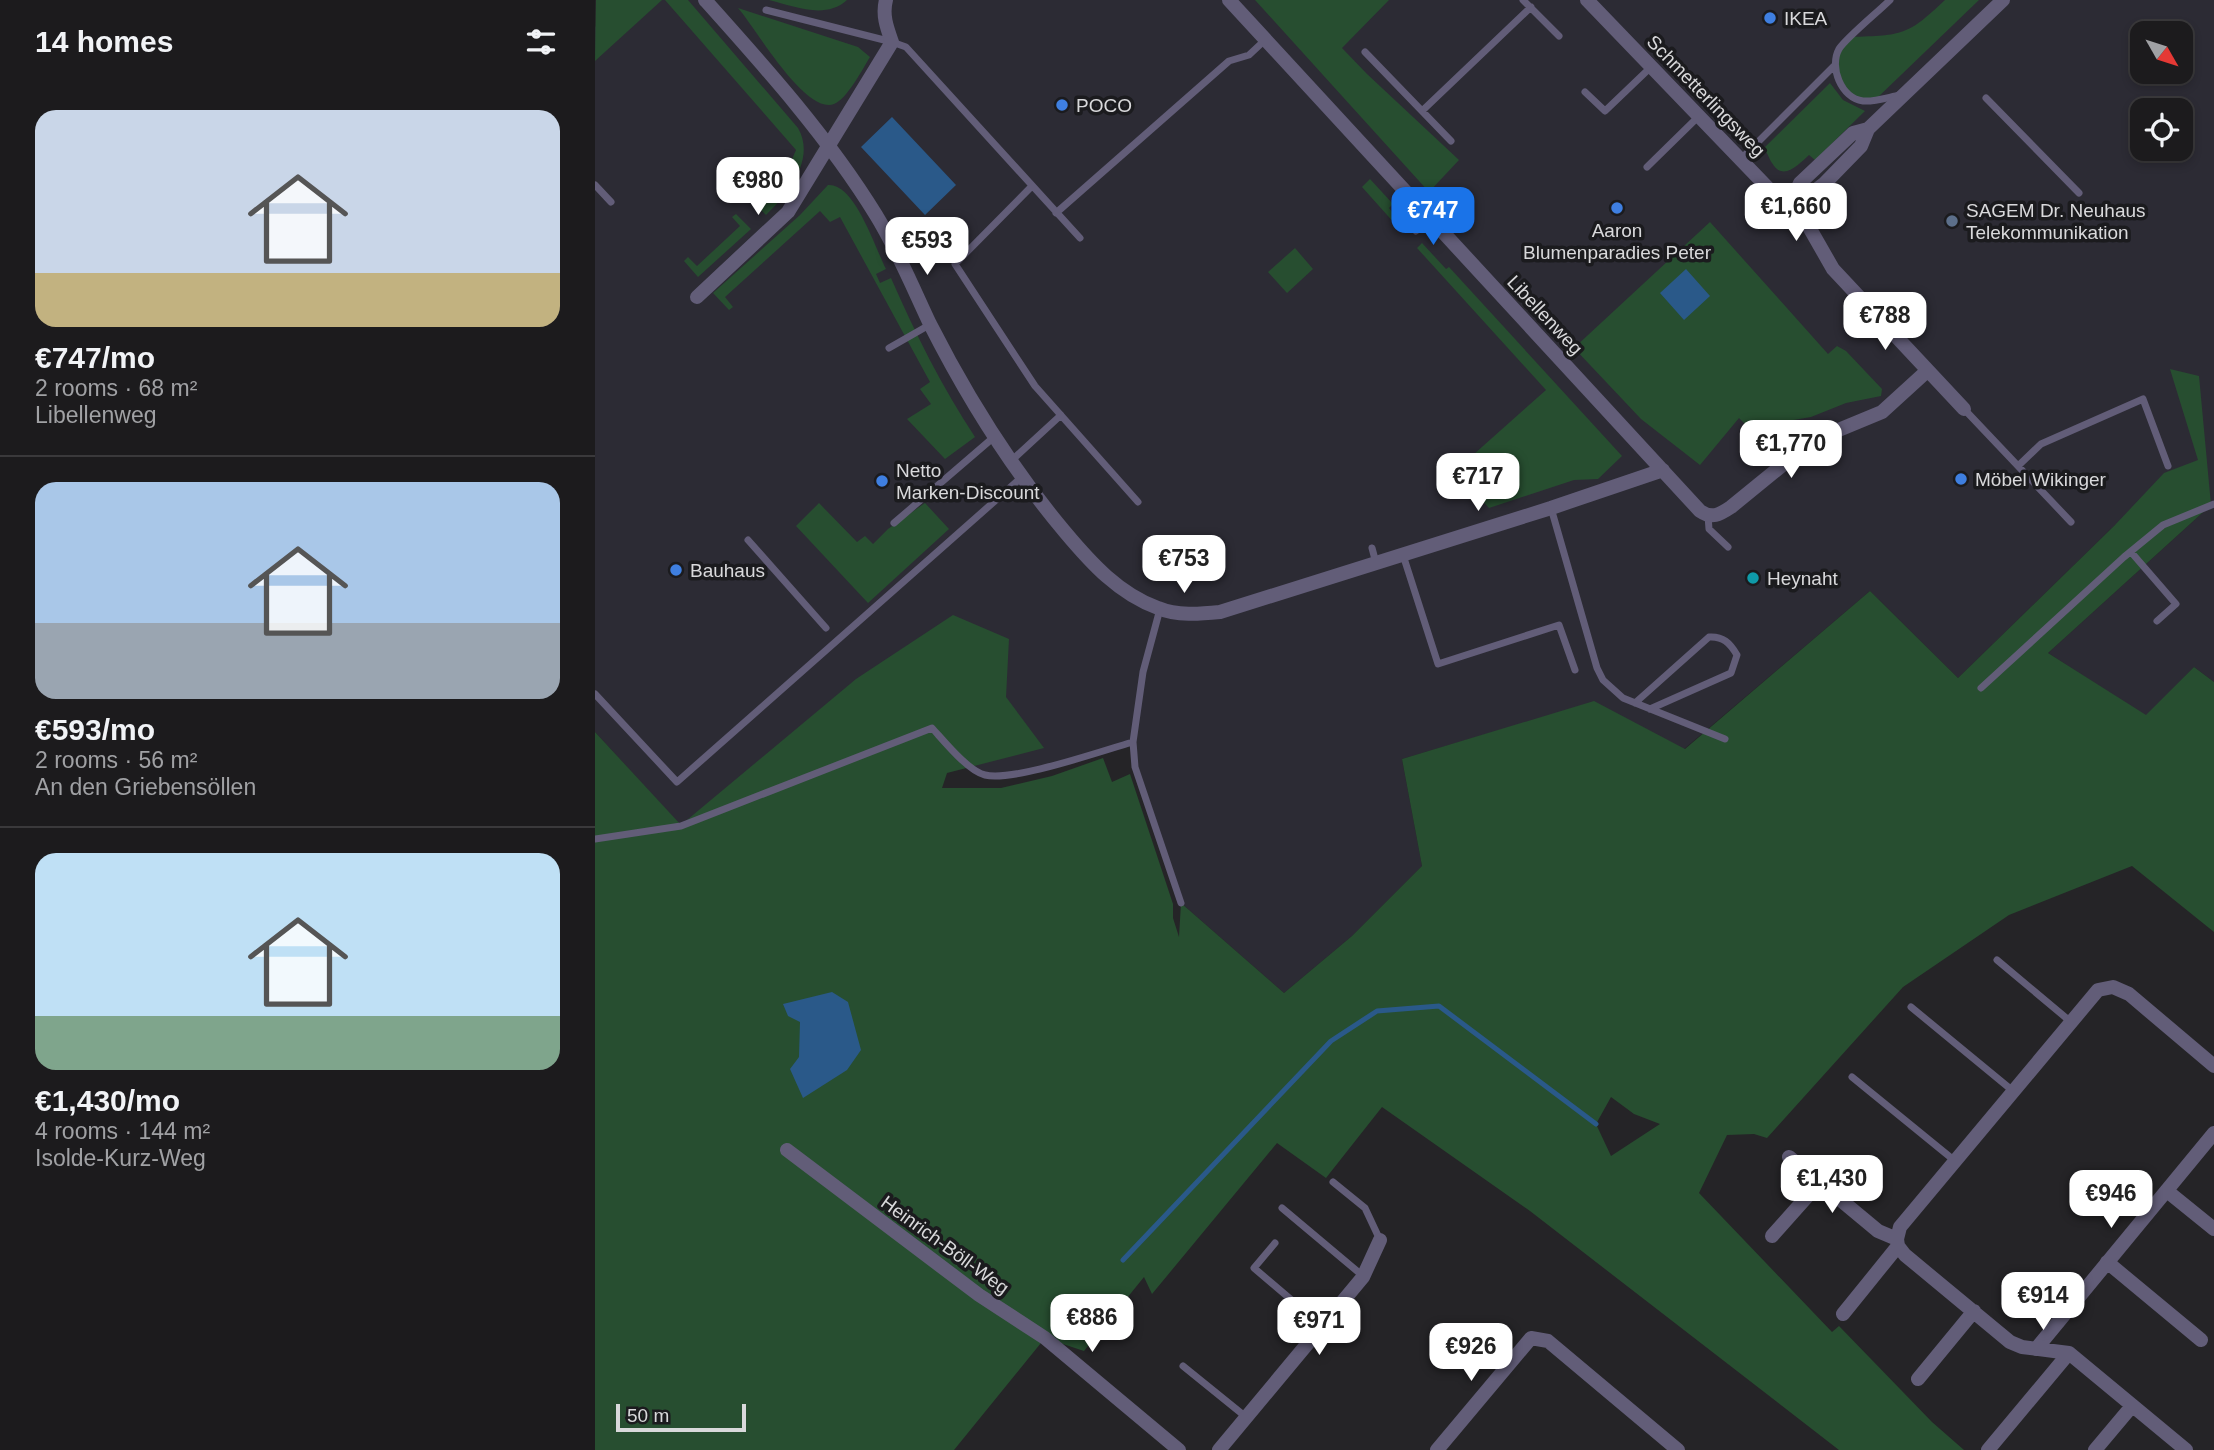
<!DOCTYPE html>
<meta charset="utf-8">
<style>
:root{--surface:#1c1b1d;--page:#252426;--text:#f1f3f6;--muted:#a0a1a4;--line:#3a393b;--accent:#1a73e8}
body{margin:0;font-family:Arial,sans-serif;background:var(--page);color:var(--text);height:100vh;display:flex;flex-direction:column;font-size:26px;white-space:nowrap}
*{box-sizing:border-box;margin:0}
p{font-size:23px;color:var(--muted)}
.icon{flex:none;width:38px;height:38px;fill:none;stroke:currentColor;stroke-width:2;stroke-linecap:round;stroke-linejoin:round}
.map{position:relative;flex:1;overflow:hidden}
.side{display:flex;flex-direction:column;background:var(--surface);width:595px}
.side>*{flex:none}
.needle{width:46px;rotate:129deg}
.fabs{position:absolute;left:1535px;top:21px;display:grid;gap:14px}
.fabs a{display:grid;place-items:center;width:63px;height:63px;border-radius:14px;background:var(--surface);box-shadow:0 4px 10px #0003,0 0 0 2px var(--line);font-size:35px}
.scale{position:absolute;left:21px;bottom:18px;width:130px;box-sizing:border-box;padding-left:7px;border:4px solid #d9d9db;border-top:0;font-size:19px;line-height:24px;white-space:nowrap;color:#d9d9db;-webkit-text-stroke:5px #1b1b1e;paint-order:stroke}
.price{position:absolute;translate:-50% -60px;padding:0 16px;border-radius:14px;background:#fff;color:#222;font-size:23px;line-height:46px;filter:drop-shadow(0 2px 4px #0008)}
.price::after{content:'';position:absolute;left:50%;top:42px;width:21px;height:16px;margin-left:-10px;background:inherit;clip-path:polygon(0 0,100% 0,50% 100%)}
.price.selected{background:var(--accent);color:#fff}
ul{padding:0;list-style:none}
li{display:grid;align-content:center;gap:14px;height:371px;padding:0 35px}
li+li{border-top:2px solid var(--line)}
li span{display:grid;place-items:center;height:217px;border-radius:21px;color:#555}
li>.icon{margin-inline-start:auto}
span .icon{width:126px;height:126px;fill:#fffc;stroke-width:1}
li b{font-size:30px}
h2{display:flex;justify-content:space-between;align-items:center;height:84px;padding:0 35px;font-size:30px}
main{display:flex;flex:1;min-height:0}
.map>svg:first-child{display:block}
</style>
<main>
<section class="side">
<h2>14 homes<svg class="icon" aria-label="filters" viewBox="0 0 24 24"><path d="M4 7h16M4 17h16"/><circle cx="9" cy="7" r="2"/><circle cx="15" cy="17" r="2"/></svg></h2>
<ul>
<li><span style="background:linear-gradient(#c9d6e8 75%,#c2b280 0)"><svg class="icon" aria-label="home" viewBox="0 0 24 24"><path d="M3 11l9-7 9 7M6 9v11h12V9"/></svg></span><div><b>€747/mo</b><p>2 rooms · 68 m²</p><p>Libellenweg</p></div></li>
<li><span style="background:linear-gradient(#a9c7e8 65%,#9aa5b1 0)"><svg class="icon" aria-label="home" viewBox="0 0 24 24"><path d="M3 11l9-7 9 7M6 9v11h12V9"/></svg></span><div><b>€593/mo</b><p>2 rooms · 56 m²</p><p>An den Griebensöllen</p></div></li>
<li><span style="background:linear-gradient(#bfe0f5 75%,#7fa58c 0)"><svg class="icon" aria-label="home" viewBox="0 0 24 24"><path d="M3 11l9-7 9 7M6 9v11h12V9"/></svg></span><div><b>€1,430/mo</b><p>4 rooms · 144 m²</p><p>Isolde-Kurz-Weg</p></div></li>
</ul>
</section>
<div class="map">
<svg width="1619" height="1450" viewBox="0 0 1619 1450">
<rect width="100%" height="100%" fill="#252427"/>
<!-- built -->
<path fill="#2c2b34" fill-rule="evenodd" d="M31,0h1588v682l-20,-15 -48,49 -98,-63 162,-147 -95,19 -157,153 -88,-87 -186,158 -90,-47 -192,57 20,107 -70,70 -68,57 -103,-90 -46,-136 -2,-25 -112,31 -37,2 -24,-17 -279,68 -86,-94v-705zM1547,33h39v39h-39zM1547,110h39v39h-39z"/>
<!-- green -->
<path fill="#274e30" fill-rule="evenodd" d="M1,0h66l-67,61z
M70,0h23l110,128c18,31 -10,66 -32,87l-15,-15 4,-3 8,8 15,-13 18,-42z
M174,0h78c-22,20 -53,6 -78,0z
M660,0h134l-47,48 25,26 92,86 -30,32z
M1350,0h34l-104,100c-27,2 -29,-14 -41,-34l5,-17 12,-12c52,-2 56,-1 94,-37z
M143,8l120,39 12,10c-8,13 -23,42 -36,47 -29,11 -79,-77 -96,-96z
M1235,83l13,17 22,11 -50,49 -6,-5c-10,9 -26,27 -37,8 -4,-6 -3,-9 -9,-14z
M775,179l23,25 -4,4 4,5 5,-3 10,11 -6,-3 -6,7 -34,-38z
M233,185c27,-2 47,63 58,84l-10,5 4,9 11,-5c24,55 51,109 84,159l-30,22 -38,-40 24,-15 -11,-15 10,-7 -90,-165 -10,5 -10,-11 -95,86 8,10 -4,3 -16,-17 87,-78z
M141,214l15,15 -53,48 -14,-16 4,-4 9,9 43,-40 -8,-9z
M1115,222l118,132 9,-8 9,5 36,38 -1,7 -35,7 -35,14 -29,5 -21,18 -22,-22 -39,47 -59,-46 -67,-71z
M827,243l24,26 3,-2 173,189 -24,23 -24,1 -85,28 -34,-37 91,-81 -129,-142z
M700,248l18,21 -26,24 -19,-21z
M1575,369l29,7 12,129 -163,148 98,62 48,-48 20,15v250l-82,-66 -123,49 -106,72 -136,151 -13,-4 -27,1 -28,58 133,139 7,-6 93,96 32,28h-125l-309,-239 -148,-104 -56,71 -49,-35 -125,151 -8,-17 -60,74 -39,-13 -91,112h-359v-718l86,93 175,-146 97,-64 56,24 -3,58 38,51 -97,25 -5,15h59l51,-12 51,-18 9,24 18,-8 43,130v14l6,19 2,-34 103,90 68,-57 70,-70 -20,-107 192,-58 91,48 185,-158 88,87 157,-153 49,-52 34,-13zM1016,1097l23,17 26,10 -49,32 -15,-32z
M224,503l38,39 8,-6 8,8 15,-15 37,-26 24,26 -81,74 -72,-77z"/>
<!-- water -->
<path fill="#2a5989" d="M297,117l64,68 -31,30 -64,-68z
M1091,269l24,27 -26,24 -24,-27z
M237,992l16,10 13,48 -14,20 -44,28 -13,-29 9,-12 1,-35 -12,-6 -5,-12z"/>
<g fill="none" stroke-linecap="round" stroke-linejoin="round">
<!-- stream -->
<path stroke="#2a5989" stroke-width="5" d="M528,1260l208,-219 46,-30 62,-5 157,118"/>
<!-- service -->
<path stroke="#625d78" stroke-width="7" d="M928,0l36,36
M1295,0c-11,11 -44,38 -51,49 -10,18 2,49 24,52 12,1 26,-4 37,-6
M171,10l126,32 14,5 174,191
M770,52l86,89
M990,92l20,19 46,-44
M1391,98l93,95
M827,111l109,-104
M1146,159l93,-93
M1052,167l51,-50
M0,185l16,17
M436,187l-76,77 80,122 103,116
M461,213l173,-152 20,-6 16,-15
M821,231l14,-13
M294,348l42,-24
M1369,409l107,113
M416,461l50,-46
M1423,466l23,-22 102,-45 25,67
M956,508l46,160 6,12 20,18 102,41
M1113,516l1,13 19,18
M299,523l100,-86
M153,540l78,88
M777,548l4,15
M1536,552l45,52 -19,17
M808,555l35,109 121,-39 16,45
M565,609l-17,63 -10,70 2,25 46,136
M1386,688l143,-131 39,-32 51,-21
M0,694l82,88 345,-305
M1040,703l74,-66c14,-1 21,6 28,18l-6,18 -81,36
M0,839l86,-13 251,-98c12,13 36,43 53,47 28,7 116,-24 148,-33
M1402,960l74,62
M1316,1007l102,84
M1257,1077l103,84
M738,1182l32,26 15,32
M687,1208l81,68
M680,1243l-21,25 68,58
M588,1366l63,51"/>
<!-- minor -->
<path stroke="#625d78" stroke-width="14" d="M110,0c61,68 123,137 171,215 21,34 37,73 54,109 37,73 82,145 135,208 26,31 54,62 93,76 19,8 42,6 62,4l331,-104 112,-38
M634,0l471,511c12,8 19,4 31,-4l81,-66 70,-29 45,-41
M992,0l181,188 12,9 13,2 40,70 131,140
M1273,129l-15,4 -53,50 -7,16 18,-5 14,-11 36,-37 7,-17 135,-129
M102,297l91,-85 104,-170c-5,-14 -10,-27 -6,-42
M192,1150l192,145 66,43 134,112
M1194,1157l89,74 19,8 1,7 7,9 105,87 12,5 47,6 117,97
M1572,1191l47,38
M1177,1236l48,-54
M1302,1239l3,-12 198,-237 15,-3 16,7 85,72
M1512,1262l94,78
M1248,1314l55,-68
M1441,1349l178,-216
M1323,1379l56,-68
M624,1450l144,-173 17,-37
M842,1450l94,-112 17,3 130,109
M1393,1450l81,-97
M1500,1450l37,-44"/>
</g>
<!-- markers -->
<g fill="#3f7fe0" stroke="#1b1b1e" stroke-width="2.5">
<circle cx="1175" cy="18" r="7"/>
<circle cx="467" cy="105" r="7"/>
<circle cx="1022" cy="208" r="7"/>
<circle cx="1366" cy="479" r="7"/>
<circle cx="287" cy="481" r="7"/>
<circle cx="81" cy="570" r="7"/>
</g>
<circle fill="#5c6f8a" stroke="#1b1b1e" stroke-width="2.5" cx="1357" cy="221" r="7"/>
<circle fill="#0f9aa8" stroke="#1b1b1e" stroke-width="2.5" cx="1158" cy="578" r="7"/>
<g text-anchor="middle" dominant-baseline="central" stroke-width="7" stroke-linejoin="round" paint-order="stroke">
<!-- poi labels -->
<g font-size="19" fill="#d9d9db" stroke="#1b1b1e" text-anchor="start">
<text x="1189" y="18">IKEA</text>
<text x="481" y="105">POCO</text>
<text x="1371" y="210">SAGEM Dr. Neuhaus<tspan x="1371" dy="22">Telekommunikation</tspan></text>
<text x="1022" y="230" text-anchor="middle">Aaron<tspan x="1022" dy="22">Blumenparadies Peter</tspan></text>
<text x="301" y="470">Netto<tspan x="301" dy="22">Marken-Discount</tspan></text>
<text x="1380" y="479">Möbel Wikinger</text>
<text x="95" y="570">Bauhaus</text>
<text x="1172" y="578">Heynaht</text>
</g>
<!-- street labels -->
<g font-size="19" fill="#d9d9db" stroke="#1b1b1e">
<text transform="translate(1111 96) rotate(46)">Schmetterlingsweg</text>
<text transform="translate(950 315) rotate(47)">Libellenweg</text>
<text transform="translate(350 1245) rotate(36)">Heinrich-Böll-Weg</text>
</g>
</g>
</svg>
<div class="fabs">
<a><svg class="needle" viewBox="-14 -14 28 28"><path d="M0-13l5 13h-10z" fill="#e53935"/><path d="M0 13l5-13h-10z" fill="#a0a1a4"/></svg></a>
<a><svg class="icon" aria-label="locate" viewBox="0 0 24 24"><circle cx="12" cy="12" r="6"/><path d="M12 2v4M12 18v4M2 12h4M18 12h4"/></svg></a>
</div>
<div class="scale">50 m</div>
<b class="price" style="left:163px;top:217px">€980</b>
<b class="price" style="left:1201px;top:243px">€1,660</b>
<b class="price selected" style="left:838px;top:247px">€747</b>
<b class="price" style="left:332px;top:277px">€593</b>
<b class="price" style="left:1290px;top:352px">€788</b>
<b class="price" style="left:1196px;top:480px">€1,770</b>
<b class="price" style="left:883px;top:513px">€717</b>
<b class="price" style="left:589px;top:595px">€753</b>
<b class="price" style="left:1237px;top:1215px">€1,430</b>
<b class="price" style="left:1516px;top:1230px">€946</b>
<b class="price" style="left:1448px;top:1332px">€914</b>
<b class="price" style="left:497px;top:1354px">€886</b>
<b class="price" style="left:724px;top:1357px">€971</b>
<b class="price" style="left:876px;top:1383px">€926</b>
</div>
</main>
